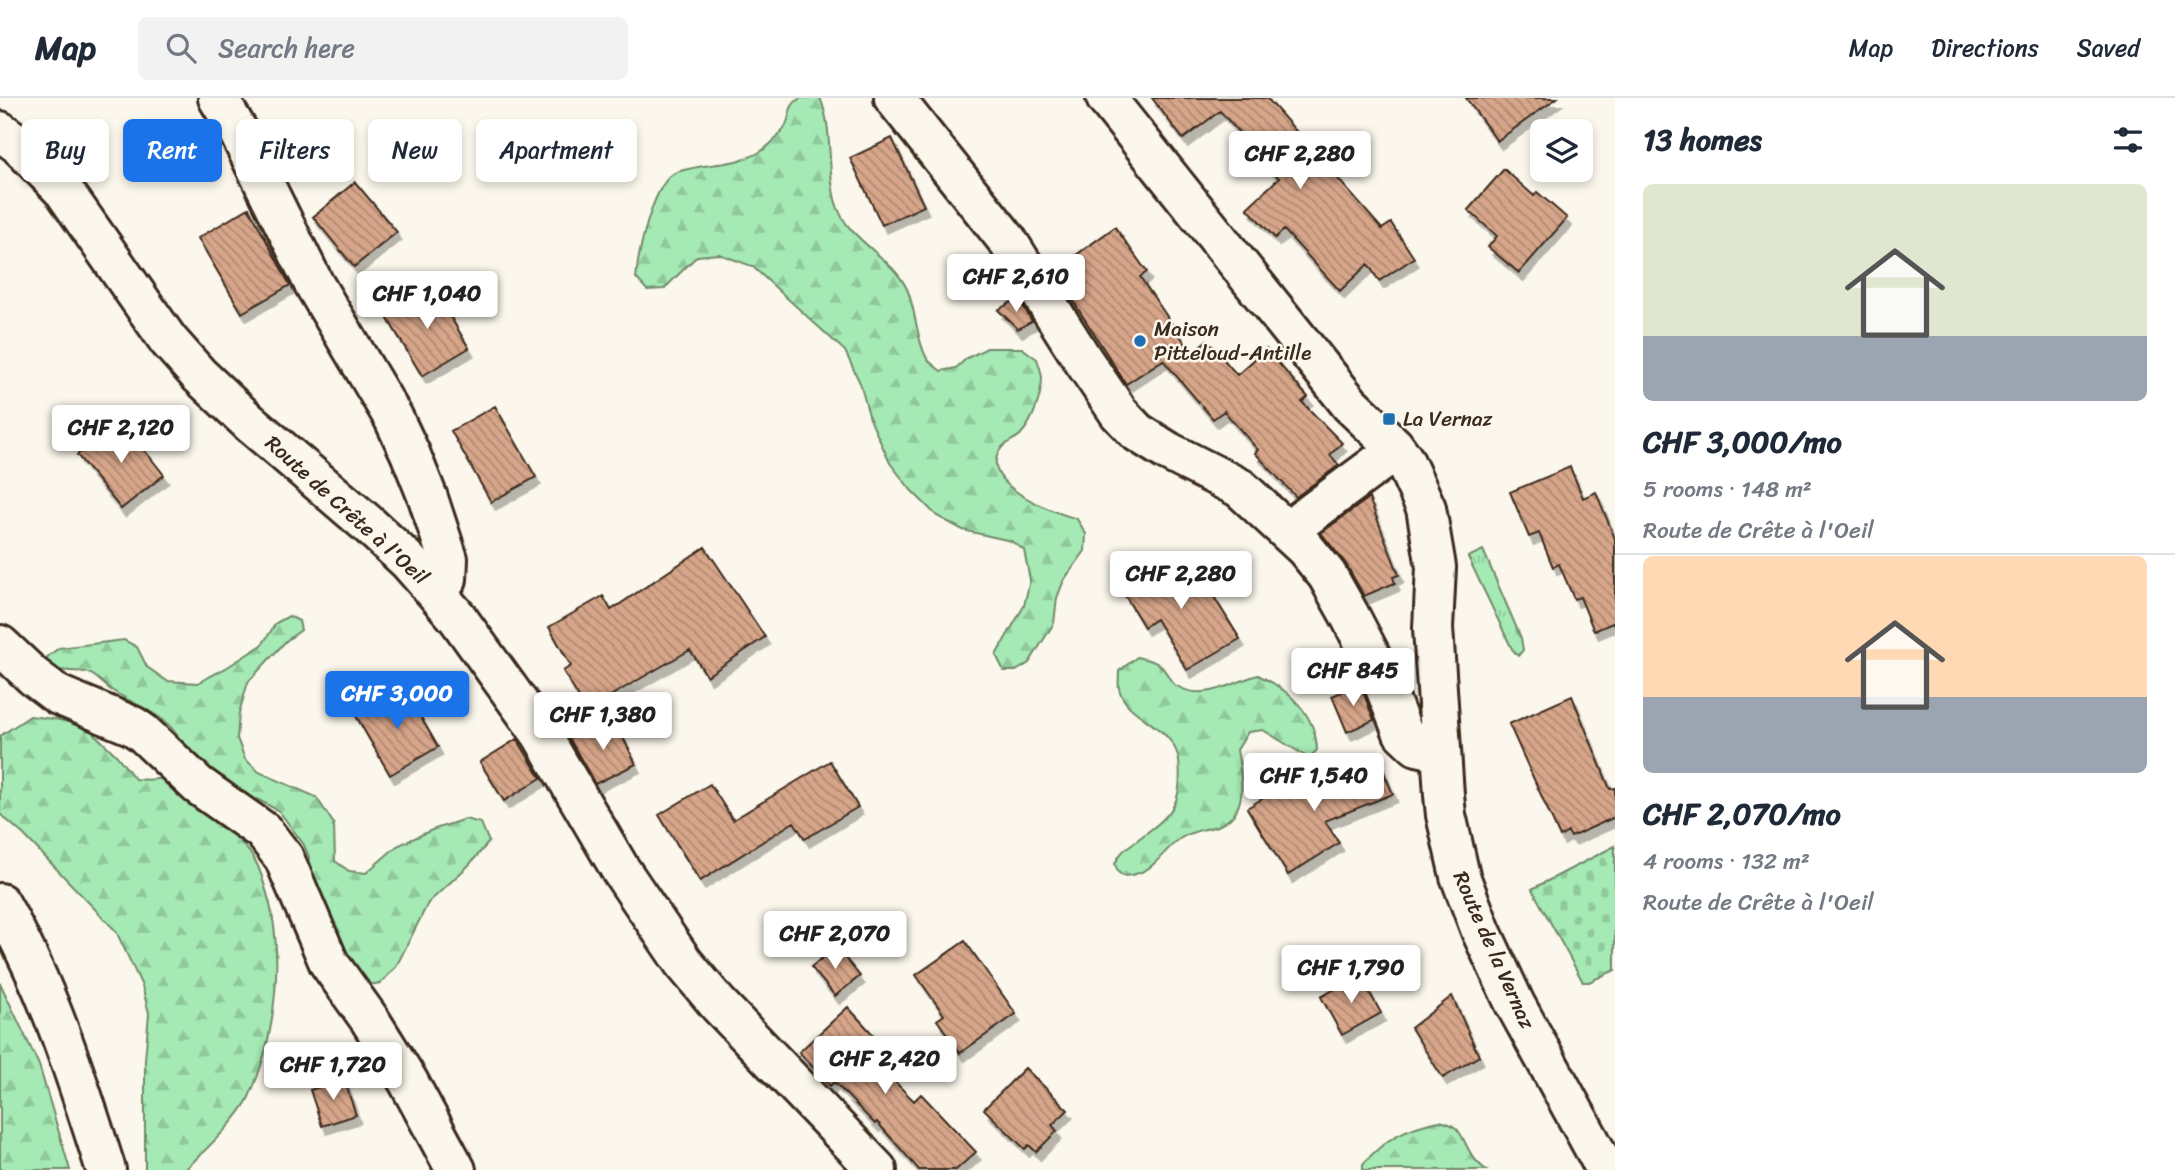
<!DOCTYPE html>
<meta charset="utf-8">
<style>
:root{--surface:#fff;--page:#f2f2f3;--text:#1f2937;--muted:#747a83;--line:#e0e1e3;--accent:#1a73e8}
body{margin:0;font-family:Sriracha,sans-serif;background:var(--page);color:var(--text);height:100vh;display:flex;flex-direction:column;font-size:26px;white-space:nowrap}
*{box-sizing:border-box;margin:0}
p{font-size:23px;color:var(--muted)}
.icon{flex:none;width:38px;height:38px;fill:none;stroke:currentColor;stroke-width:2;stroke-linecap:round;stroke-linejoin:round}
.map{position:relative;flex:1;overflow:hidden}
.sheet{display:flex;flex-direction:column;background:var(--surface);width:560px}
.sheet>*{flex:none}
.hud{position:absolute;left:21px;top:21px;width:665px;height:63px;display:flex;gap:14px}
.fabs{position:absolute;left:1530px;top:21px;display:grid;gap:14px}
.fabs a{display:grid;place-items:center;width:63px;height:63px;border-radius:10px;background:var(--surface);box-shadow:0 4px 10px #0003;font-size:35px}
.price{position:absolute;translate:-50% -60px;padding:0 16px;border-radius:7px;background:#fff;color:#222;font-size:23px;line-height:46px;filter:drop-shadow(0 2px 4px #0008)}
.price::after{content:'';position:absolute;left:50%;top:42px;width:21px;height:16px;margin-left:-10px;background:inherit;clip-path:polygon(0 0,100% 0,50% 100%)}
.price.current{background:var(--accent);color:#fff}
ul{padding:0;list-style:none}
li{display:grid;align-content:center;gap:14px;height:371px;padding:0 28px}
li+li{border-top:2px solid var(--line)}
li span{display:grid;place-items:center;height:217px;border-radius:10px;color:#555}
li>.icon{margin-inline-start:auto}
span .icon{width:126px;height:126px;fill:#fffc;stroke-width:1}
li b{font-size:30px}
h2{display:flex;justify-content:space-between;align-items:center;height:84px;padding:0 28px;font-size:30px}
.pill{padding:0 24px;border-radius:10px;background:var(--surface);box-shadow:0 4px 10px #0003;font-size:24px;line-height:63px}
.pill.current{background:var(--accent);color:#fff}
header{display:flex;align-items:center;gap:42px;box-sizing:border-box;height:98px;padding:0 35px;background:var(--surface);border-bottom:2px solid var(--line)}
header strong{font-size:33px}
nav{display:flex;gap:38px;margin-inline-start:auto;font-size:24px}
.search{width:490px;height:63px;background:var(--page);display:flex;align-items:center;gap:18px;box-sizing:border-box;padding:0 24px;border-radius:10px;color:var(--muted);font-size:26px}
main{display:flex;flex:1;min-height:0}
.map>svg:first-child{display:block}
</style>
<header>
<strong>Map</strong>
<div class="search"><svg class="icon" aria-label="search" viewBox="0 0 24 24"><circle cx="10" cy="10" r="6"/><path d="M15 15l6 6"/></svg>Search here</div>
<nav><a>Map</a><a>Directions</a><a>Saved</a></nav>
</header>
<main>
<div class="map">
<svg width="1615" height="1072" viewBox="0 0 1615 1072">
<defs>
<pattern id="grass-tufts" width="24" height="20" patternUnits="userSpaceOnUse" patternTransform="scale(1.75)"><rect width="24" height="20" fill="#a5e9b4"/><path d="M3 7l-1-3M5 7V3M7 7l1-3M15 17l-1-3M17 17v-4M19 17l1-3" fill="none" stroke="#8fc89a"/></pattern>
<pattern id="forest-firs" width="22" height="20" patternUnits="userSpaceOnUse" patternTransform="scale(1.75)"><rect width="22" height="20" fill="#a5e9b4"/><path d="M5 1l3.5 6h-7zM16 11l3.5 6h-7z" fill="#8fc89a"/></pattern>
<pattern id="cemetery-stones" width="16" height="16" patternUnits="userSpaceOnUse" patternTransform="scale(1.75)"><rect width="16" height="16" fill="#a5e9b4"/><path d="M2 7V4a2 2 0 0 1 4 0v3zM10 15v-3a2 2 0 0 1 4 0v3z" fill="#8fc89a"/></pattern>
<pattern id="building-back-hatch" width="6" height="6" patternUnits="userSpaceOnUse" patternTransform="scale(1.75)"><rect width="6" height="6" fill="#d7a68a"/><path d="M-1 5l2 2M0 0l6 6M5-1l2 2" fill="none" stroke="#b08770"/></pattern>
<filter id="shadow"><feDropShadow dx="4.5" dy="8" stdDeviation="0" flood-color="#0004"/></filter>
</defs>
<rect width="100%" height="100%" fill="#fbf7ec"/>
<filter id="ink" filterUnits="userSpaceOnUse"><feTurbulence type="fractalNoise" baseFrequency=".0143" numOctaves="2"/><feDisplacementMap in="SourceGraphic" scale="14" xChannelSelector="R" yChannelSelector="G"/><feConvolveMatrix kernelMatrix="1 2 1 2 8 2 1 2 1" color-interpolation-filters="sRGB"/></filter>
<g filter="url(#ink)">
<!-- grass -->
<path fill="url(#grass-tufts)" stroke="#708a69" stroke-width="2" d="M1483,452l38,88 2,12 -5,6 -6,-7 -44,-92z"/>
<!-- forest -->
<path fill="url(#forest-firs)" stroke="#708a69" stroke-width="2" d="M800,0h20c14,32 6,72 16,105 11,38 55,52 71,86 8,17 11,60 22,72 3,3 8,7 12,10l15,-3 11,-10 20,-10h35l15,11c2,6 5,14 5,20 -1,18 -9,42 -21,55 -5,6 -17,8 -21,16 -23,35 54,62 77,69l9,15 -1,17 -21,29 -7,18 -3,25 -25,40 -13,8h-12l-8,-16 28,-49 6,-26 -6,-30 -13,-9 -48,-11 -26,-14 -26,-26 -21,-27 -20,-44 -10,-36 -15,-32 -93,-85 -33,-12 -22,2 -33,33 -17,1 -11,-12c2,-24 17,-98 41,-106 28,-10 57,-5 83,-20 8,-5 22,-18 26,-27 6,-13 1,-18 14,-27z
M289,518l10,5 2,9 -15,11 -38,41 -9,31 -2,25 8,21 14,13 57,25 18,27 1,37 14,10 17,2 31,-27 35,-16 33,-11 16,4 8,19 -20,23 -41,38 -32,64 -16,17h-14l-63,-77 6,-50 -5,-12 -25,-34 -22,-12 -9,1 -15,21c3,18 6,18 17,32 7,8 12,23 15,34 21,62 11,152 -16,210 -10,22 -46,55 -64,73h-40v-110l4,-47 -7,-27 -26,-55 -92,-96 -24,-21v-78l30,-20 53,7 34,33 18,23c32,3 32,-2 50,-26 -11,-38 -43,-43 -72,-62 -9,-5 -17,-17 -27,-19 -13,-2 -25,0 -38,-4l-2,-10 13,-10 65,-8 13,7 10,20 20,14 31,2 28,-15 36,-23 14,-22z
M1137,559c6,2 16,3 21,7 8,4 10,16 17,21 29,18 55,-2 83,-10 31,15 58,39 59,75l-8,8 -46,-28 -15,2 -11,18c5,26 13,65 -20,76 -13,4 -24,4 -36,12 -23,16 -25,36 -58,38l-5,-4 -3,-8c5,-12 11,-16 21,-23 35,-26 47,-35 43,-80 -5,-37 -54,-42 -60,-73 -1,-5 0,-12 0,-17z
M0,885l39,82 31,105h-70z
M1439,1023c22,4 21,14 31,31 3,7 10,13 16,18h-123v-6c23,-26 42,-36 76,-43z"/>
<!-- cemetery -->
<path fill="url(#cemetery-stones)" stroke="#708a69" stroke-width="2" d="M1615,748v124l-26,12h-6l-51,-93z"/>
<!-- building -->
<path fill="url(#building-back-hatch)" stroke="#3b2a1e" stroke-width="2" filter="url(#shadow)" d="M1152,0h115l115,131 9,-6 23,35 -35,23 -11,-17 -28,27 -56,-61 -9,8 -28,-30 32,-30 -59,-67 -37,28z
M1466,0h91l-60,43z
M892,40l32,68 -42,19 -32,-67z
M1504,71l30,27 3,-4 30,26 -48,55 -31,-26 9,-11 -29,-26z
M355,84l42,50 -43,35 -41,-50z
M249,110l41,77 -48,28 -44,-75z
M1115,129l32,45 -7,5 52,76 15,-13 30,35 29,-26 42,48 -6,5 40,41 -12,12 9,10 -43,32 -41,-44 3,-3 -34,-39 -11,8 -50,-59 -37,24 -72,-113z
M432,188l37,62 -47,28 -37,-62z
M1018,200l14,23 -14,8 -20,-19z
M495,308l41,71 -45,25 -40,-71z
M121,322l43,55 -43,34 -44,-54z
M1570,369l13,31 13,-6 19,47v83l-21,9 -14,-34 -6,2 -15,-35 -6,3 -14,-34 -10,4 -19,-45z
M1369,400l30,77 -6,2 2,6 -31,13 -18,-32 -25,-31z
M705,449l60,90 -58,39 -17,-26 -104,60 -23,-39 8,-5 -22,-39 54,-31 8,14z
M1167,460l10,15 16,-10 47,76 -53,31 -31,-51 -12,8 -24,-40z
M1360,586l14,36 -27,12 -15,-36z
M404,590l34,59 -48,28 -34,-59z
M1572,598l38,93 5,-1v29l-44,20 -3,-5 -8,5 -51,-113z
M616,625l20,41 -41,20 -26,-46z
M517,641l24,39 -37,23 -24,-39z
M830,663l28,46 -53,32 -11,-17 -94,59 -41,-66 51,-31 23,36z
M1379,663l14,33 -68,27 14,22 -51,32 -41,-67 51,-31 8,13z
M965,843l51,73 -56,39 -23,-33 7,-5 -28,-40z
M836,849l24,29 -25,20 -24,-29z
M1360,877l21,38 -39,22 -21,-38z
M1452,898l27,60 -36,22 -32,-50z
M848,909l31,34 -13,12 48,48 7,-7 55,58 -20,18h-37l-42,-48 -2,2 -41,-42 -4,4 -31,-34z
M1025,970l43,42 -16,15 5,6 -21,21 -7,-7 -4,4 -41,-40z
M344,981l12,36 -34,11 -12,-36z"/>
<g fill="none" stroke-linecap="round" stroke-linejoin="round">
<!-- minor casing -->
<g stroke="#3b2a1e" stroke-width="44">
<path id="minor" d="M218,0l20,33 76,153 79,133 17,36 18,45 20,61 -1,20 -10,14
M894,0l113,142 76,120 36,53 18,19 32,20 71,36 65,60 22,27 22,39 29,56 25,63 14,13 23,5
M1106,0l244,306 44,42 10,14 22,48 10,59 -3,61 11,167 2,20 14,61 21,55 34,73 91,166
M0,33l18,13 46,47 104,149 31,35 51,48 119,102 39,36 49,56 84,117 79,135 63,93 35,42 159,166
M1291,436l11,-14 94,-70
M0,547l33,31 25,19 75,31 10,7 55,52 65,46 21,27 45,105 41,57 38,61 48,89
M0,805c48,84 77,175 106,267"/>
</g>
<!-- minor -->
<use href="#minor" stroke="#fbf7ec" stroke-width="38"/>
</g>
</g>
<!-- markers -->
<g fill="#1f6fb2" stroke="#fbf7ec" stroke-width="2.5">
<circle cx="1140" cy="243" r="7"/>
<rect x="1382" y="314" width="14" height="14" rx="3.5"/>
</g>
<g text-anchor="middle" dominant-baseline="central" stroke-width="5" stroke-linejoin="round" paint-order="stroke">
<!-- poi labels -->
<g font-size="21" fill="#3b2a1e" stroke="#fbf7ec" text-anchor="start">
<text x="1154" y="231">Maison<tspan x="1154" dy="24">Pitteloud-Antille</tspan></text>
<text x="1403" y="321">La Vernaz</text>
</g>
<!-- street labels -->
<g font-size="21" fill="#3b2a1e" stroke="#fbf7ec">
<text transform="translate(347 412) rotate(42)">Route de Crête à l'Oeil</text>
<text transform="translate(1494 852) rotate(66)">Route de la Vernaz</text>
</g>
</g>
</svg>
<div class="fabs">
<a><svg class="icon" aria-label="layers" viewBox="0 0 24 24"><path d="M12 4l9 5-9 5-9-5zM3 14l9 5 9-5"/></svg></a>
</div>
<b class="price" style="left:1300px;top:93px">CHF 2,280</b>
<b class="price" style="left:1016px;top:216px">CHF 2,610</b>
<b class="price" style="left:427px;top:233px">CHF 1,040</b>
<b class="price" style="left:121px;top:367px">CHF 2,120</b>
<b class="price" style="left:1181px;top:513px">CHF 2,280</b>
<b class="price" style="left:1353px;top:610px">CHF 845</b>
<b class="price current" style="left:397px;top:633px">CHF 3,000</b>
<b class="price" style="left:603px;top:654px">CHF 1,380</b>
<b class="price" style="left:1314px;top:715px">CHF 1,540</b>
<b class="price" style="left:835px;top:873px">CHF 2,070</b>
<b class="price" style="left:1351px;top:907px">CHF 1,790</b>
<b class="price" style="left:885px;top:998px">CHF 2,420</b>
<b class="price" style="left:333px;top:1004px">CHF 1,720</b>
<div class="hud">
<a class="pill">Buy</a>
<a class="pill current">Rent</a>
<a class="pill">Filters</a>
<a class="pill">New</a>
<a class="pill">Apartment</a>
</div>
</div>
<section class="sheet">
<h2>13 homes<svg class="icon" aria-label="filters" viewBox="0 0 24 24"><path d="M4 7h16M4 17h16"/><circle cx="9" cy="7" r="2"/><circle cx="15" cy="17" r="2"/></svg></h2>
<ul>
<li><span style="background:linear-gradient(#dfe7d0 70%,#9aa5b1 0)"><svg class="icon" aria-label="home" viewBox="0 0 24 24"><path d="M3 11l9-7 9 7M6 9v11h12V9"/></svg></span><div><b>CHF 3,000/mo</b><p>5 rooms · 148 m²</p><p>Route de Crête à l'Oeil</p></div></li>
<li><span style="background:linear-gradient(#ffd9b3 65%,#9aa5b1 0)"><svg class="icon" aria-label="home" viewBox="0 0 24 24"><path d="M3 11l9-7 9 7M6 9v11h12V9"/></svg></span><div><b>CHF 2,070/mo</b><p>4 rooms · 132 m²</p><p>Route de Crête à l'Oeil</p></div></li>
</ul>
</section>
</main>
